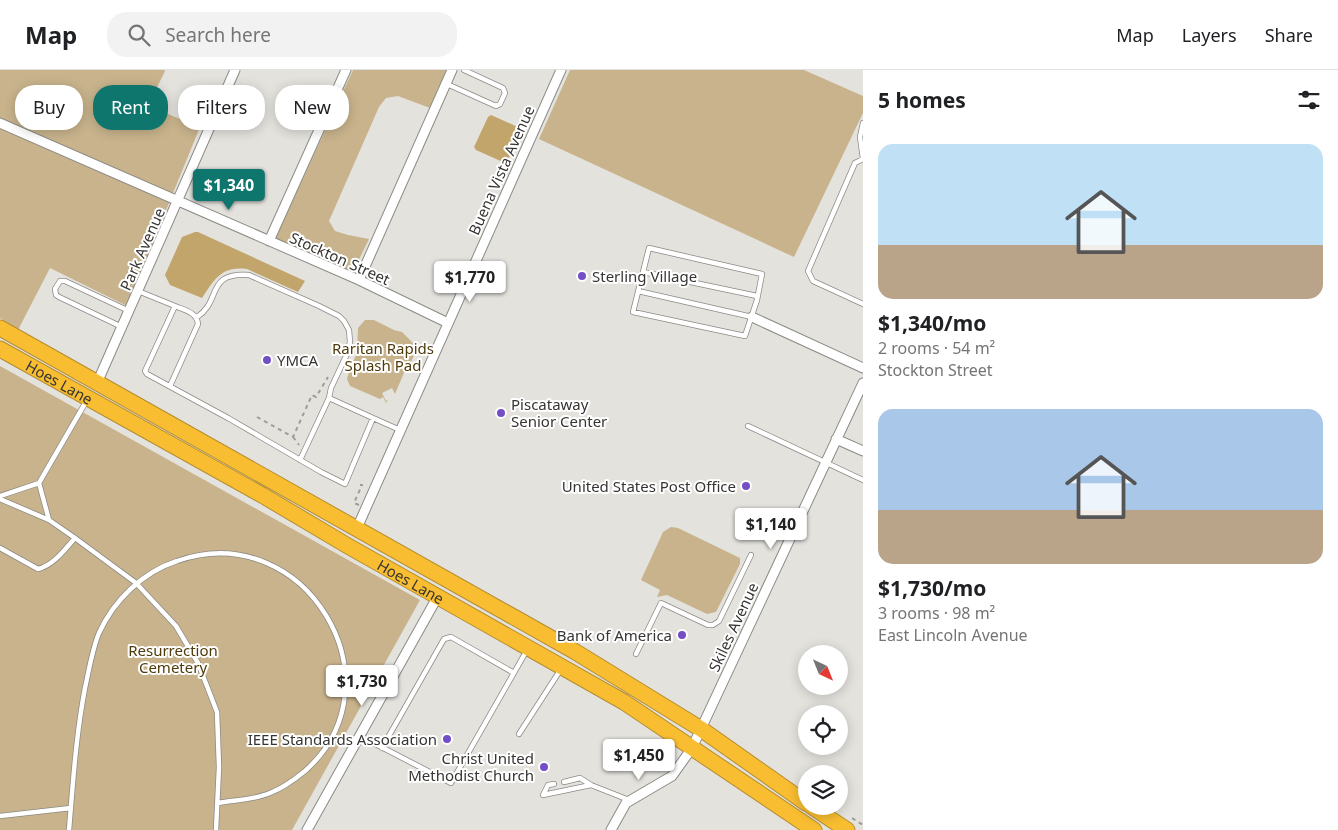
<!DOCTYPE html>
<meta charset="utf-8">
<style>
:root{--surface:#fff;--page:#f2f2f2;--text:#202124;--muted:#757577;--line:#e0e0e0;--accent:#0f766e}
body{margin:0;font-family:"Noto Sans",sans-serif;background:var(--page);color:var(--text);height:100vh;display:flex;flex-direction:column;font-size:19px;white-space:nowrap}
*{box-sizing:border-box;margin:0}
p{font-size:16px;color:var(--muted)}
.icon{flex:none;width:28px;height:28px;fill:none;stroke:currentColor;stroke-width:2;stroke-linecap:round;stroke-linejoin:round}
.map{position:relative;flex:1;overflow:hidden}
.drawer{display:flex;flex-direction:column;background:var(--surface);width:475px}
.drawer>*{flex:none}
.hud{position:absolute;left:15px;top:15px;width:475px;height:45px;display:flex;gap:10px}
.needle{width:32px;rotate:137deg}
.fabs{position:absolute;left:798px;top:575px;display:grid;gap:10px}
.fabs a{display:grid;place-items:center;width:50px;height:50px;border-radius:50%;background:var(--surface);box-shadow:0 2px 12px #0003;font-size:25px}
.price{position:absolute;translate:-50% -42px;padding:0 11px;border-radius:5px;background:#fff;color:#222;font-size:16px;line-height:32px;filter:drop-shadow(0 1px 2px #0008)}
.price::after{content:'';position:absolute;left:50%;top:30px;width:15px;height:11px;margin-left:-8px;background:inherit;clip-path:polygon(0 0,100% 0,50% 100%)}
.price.on{background:var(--accent);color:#fff}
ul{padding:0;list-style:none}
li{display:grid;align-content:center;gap:10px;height:265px;padding:0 15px}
li span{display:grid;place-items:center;height:155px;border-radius:15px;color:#555}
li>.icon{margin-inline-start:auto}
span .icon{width:90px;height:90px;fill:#fffc;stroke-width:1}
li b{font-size:21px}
h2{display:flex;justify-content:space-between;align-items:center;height:60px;padding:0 15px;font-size:21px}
.chip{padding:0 18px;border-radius:20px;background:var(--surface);box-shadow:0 2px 12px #0003;font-size:18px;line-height:45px}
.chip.on{background:var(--accent);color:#fff}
header{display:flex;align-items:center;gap:30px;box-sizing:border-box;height:70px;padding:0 25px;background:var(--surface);border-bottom:1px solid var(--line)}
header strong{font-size:24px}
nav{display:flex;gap:28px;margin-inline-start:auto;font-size:18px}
.search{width:350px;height:45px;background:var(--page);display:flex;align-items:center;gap:12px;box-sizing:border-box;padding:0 18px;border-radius:20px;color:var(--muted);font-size:19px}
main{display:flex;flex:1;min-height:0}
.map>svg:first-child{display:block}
</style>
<header>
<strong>Map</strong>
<div class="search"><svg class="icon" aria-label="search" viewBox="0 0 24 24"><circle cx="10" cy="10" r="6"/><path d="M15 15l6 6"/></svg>Search here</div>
<nav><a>Map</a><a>Layers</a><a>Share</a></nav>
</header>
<main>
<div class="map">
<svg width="863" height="760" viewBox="0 0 863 760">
<rect width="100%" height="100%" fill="#e4e2dd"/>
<!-- green -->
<path fill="#c8b38c" d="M0,0h164l1,1 -17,35 52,21 -73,179 -77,-38 -32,62 -18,-12z
M353,0h94l-17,38 -32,-12 -12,2 -7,9 -50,114 6,10 13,4 21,4 -17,35 -77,-35z
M570,0h234l59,26v17l-69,144 -255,-118z
M365,250h9l20,10 8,2 13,13 -1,10 -6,14 -2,-1 -11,26 -3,-6 -10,5 4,8 2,-1 -2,3 -3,-6 -3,2 -30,-13 -3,-7 4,-14 -3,-2 2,-3h4l3,-7 1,-25z
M0,296l420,234 -128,230h-292z
M671,457l7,1 62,30v6l-24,48 -9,2 -40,-19 -10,2 3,-7 -19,-10 22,-48z"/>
<!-- water -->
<path fill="#c2a56b" d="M491,45l29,13 1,3 -14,31 -2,1 -29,-13 -2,-3 14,-30z
M195,162h3l107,49 -7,11 -51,-23c-26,-3 -32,10 -45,29l-32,-13 -5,-10 17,-38z"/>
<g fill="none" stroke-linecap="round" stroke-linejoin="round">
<!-- lane casing -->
<g stroke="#8c8a85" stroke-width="6">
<path id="lane" d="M447,14l49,22 4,-2 5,-11 -2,-5 -39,-18
M863,53l-3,14 3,22 -8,4 -47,108 5,10 50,23
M649,178l113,26 -5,26 -12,36 -112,-24z
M643,202l114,24
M138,221l37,15 -30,65 2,3 81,44 93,54 24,12 28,-66 27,12
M638,221l114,26
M197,247c25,-16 8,-45 52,-42l70,31 20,10 5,5 5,9 1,12 -3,12 -16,34 -2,10
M122,257l-63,-30 -3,-2 -1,-6 5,-8h5l64,30
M170,316l28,-62c-1,-12 -14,-14 -23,-18
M748,356l115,54
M300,390l29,-62 44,20
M39,413l10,37
M0,426l39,-13 48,-83
M0,429l49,21 26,18 61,45 40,43 22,37 19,49 2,55 -3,63
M0,478l38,21c16,-4 27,-20 37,-31
M636,584l25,-51 47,22h5l6,-4 32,-66
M519,664l42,-65
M360,666l91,47 76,-133
M382,678l62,-109 7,-2 63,36
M564,712l16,-4 11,7
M543,725l48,-10 38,15
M543,725l5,-10 6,-1
M0,746l71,-8
M69,760c4,-48 7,-95 16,-142 4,-18 7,-38 14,-55 15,-33 44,-61 78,-72 129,-45 227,122 128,210 -11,9 -22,17 -35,22 -16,7 -35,7 -52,10"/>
</g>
<!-- street casing -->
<g stroke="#8c8a85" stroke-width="11">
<path id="street" d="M0,53l359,157 89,43
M269,171l77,-171
M359,210l93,-210
M752,247l111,51
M97,313l138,-313
M836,369l27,12
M357,458l204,-458
M307,760l131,-234
M611,760l15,-27 46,-27 20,-28 171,-365"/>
</g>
<!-- highway casing -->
<g stroke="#b48d31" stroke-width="17">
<g id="highway">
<path d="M0,258l574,323 127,78 105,74"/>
<path id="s1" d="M0,279l262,146 86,51 276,156 190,128"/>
<path d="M811,736l36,24"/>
</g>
</g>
<!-- path -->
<path stroke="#9e9d99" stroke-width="2" stroke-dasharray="4 4" stroke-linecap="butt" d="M257,347l36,20 19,-42 4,2 12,-20
M293,367l6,8
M359,435l-5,-2 8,-18h-2
M852,748l11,7"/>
<!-- lane -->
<use href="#lane" stroke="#fff" stroke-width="4.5"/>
<!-- street -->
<use href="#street" stroke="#fff" stroke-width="9"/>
<!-- highway -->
<use href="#highway" stroke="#f8bd30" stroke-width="15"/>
</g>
<!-- markers -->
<g fill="#744ec7" stroke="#fff" stroke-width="2">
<circle cx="582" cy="206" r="5"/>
<circle cx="267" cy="290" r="5"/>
<circle cx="501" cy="343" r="5"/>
<circle cx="746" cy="416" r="5"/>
<circle cx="682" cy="565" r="5"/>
<circle cx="447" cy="669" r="5"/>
<circle cx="544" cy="697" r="5"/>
</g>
<g text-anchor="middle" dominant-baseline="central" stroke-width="4" stroke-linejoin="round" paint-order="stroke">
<!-- street labels -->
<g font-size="15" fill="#363533" stroke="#fff">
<text transform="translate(501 100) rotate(-66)">Buena Vista Avenue</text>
<text transform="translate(142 179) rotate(-66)">Park Avenue</text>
<text transform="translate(340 188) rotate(24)">Stockton Street</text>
<text stroke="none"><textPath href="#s1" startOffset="68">Hoes Lane</textPath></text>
<text stroke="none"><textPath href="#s1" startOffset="472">Hoes Lane</textPath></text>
<text transform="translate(733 557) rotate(-65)">Skiles Avenue</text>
</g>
<!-- poi labels -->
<g font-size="15" fill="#363533" stroke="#fff" text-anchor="end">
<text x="592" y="206" text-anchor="start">Sterling Village</text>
<text x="277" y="290" text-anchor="start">YMCA</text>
<text x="511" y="334" text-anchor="start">Piscataway<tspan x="511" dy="17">Senior Center</tspan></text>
<text x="736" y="416">United States Post Office</text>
<text x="672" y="565">Bank of America</text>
<text x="437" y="669">IEEE Standards Association</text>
<text x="534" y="688">Christ United<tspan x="534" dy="17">Methodist Church</tspan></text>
</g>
<!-- park labels -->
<g font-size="15" fill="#4f3a0a" stroke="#fff">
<text x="383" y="278">Raritan Rapids<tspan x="383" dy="17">Splash Pad</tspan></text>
<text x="173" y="580">Resurrection<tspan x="173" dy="17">Cemetery</tspan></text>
</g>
</g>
</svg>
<div class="fabs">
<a><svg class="needle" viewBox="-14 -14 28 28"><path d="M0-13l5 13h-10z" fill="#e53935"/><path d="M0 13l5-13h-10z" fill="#757577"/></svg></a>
<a><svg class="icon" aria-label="locate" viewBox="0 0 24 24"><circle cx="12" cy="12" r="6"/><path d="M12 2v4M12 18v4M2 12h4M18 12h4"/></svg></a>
<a><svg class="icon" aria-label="layers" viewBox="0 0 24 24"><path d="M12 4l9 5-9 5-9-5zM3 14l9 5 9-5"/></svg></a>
</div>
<b class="price on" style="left:229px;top:141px">$1,340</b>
<b class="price" style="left:470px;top:233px">$1,770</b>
<b class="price" style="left:771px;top:480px">$1,140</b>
<b class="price" style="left:362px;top:637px">$1,730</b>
<b class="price" style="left:639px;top:711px">$1,450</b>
<div class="hud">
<a class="chip">Buy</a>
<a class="chip on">Rent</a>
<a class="chip">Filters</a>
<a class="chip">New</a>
</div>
</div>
<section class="drawer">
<h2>5 homes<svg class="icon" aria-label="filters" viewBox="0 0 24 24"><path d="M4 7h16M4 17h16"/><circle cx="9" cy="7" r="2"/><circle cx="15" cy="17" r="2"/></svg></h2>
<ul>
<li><span style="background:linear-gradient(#bfe0f5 65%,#b9a48a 0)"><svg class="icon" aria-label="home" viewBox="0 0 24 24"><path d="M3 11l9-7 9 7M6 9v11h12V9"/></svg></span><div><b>$1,340/mo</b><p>2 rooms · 54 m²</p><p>Stockton Street</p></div></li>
<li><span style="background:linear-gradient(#a9c7e8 65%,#b9a48a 0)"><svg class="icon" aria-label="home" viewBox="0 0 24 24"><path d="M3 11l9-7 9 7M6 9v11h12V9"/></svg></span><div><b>$1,730/mo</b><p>3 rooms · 98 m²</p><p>East Lincoln Avenue</p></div></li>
</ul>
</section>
</main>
